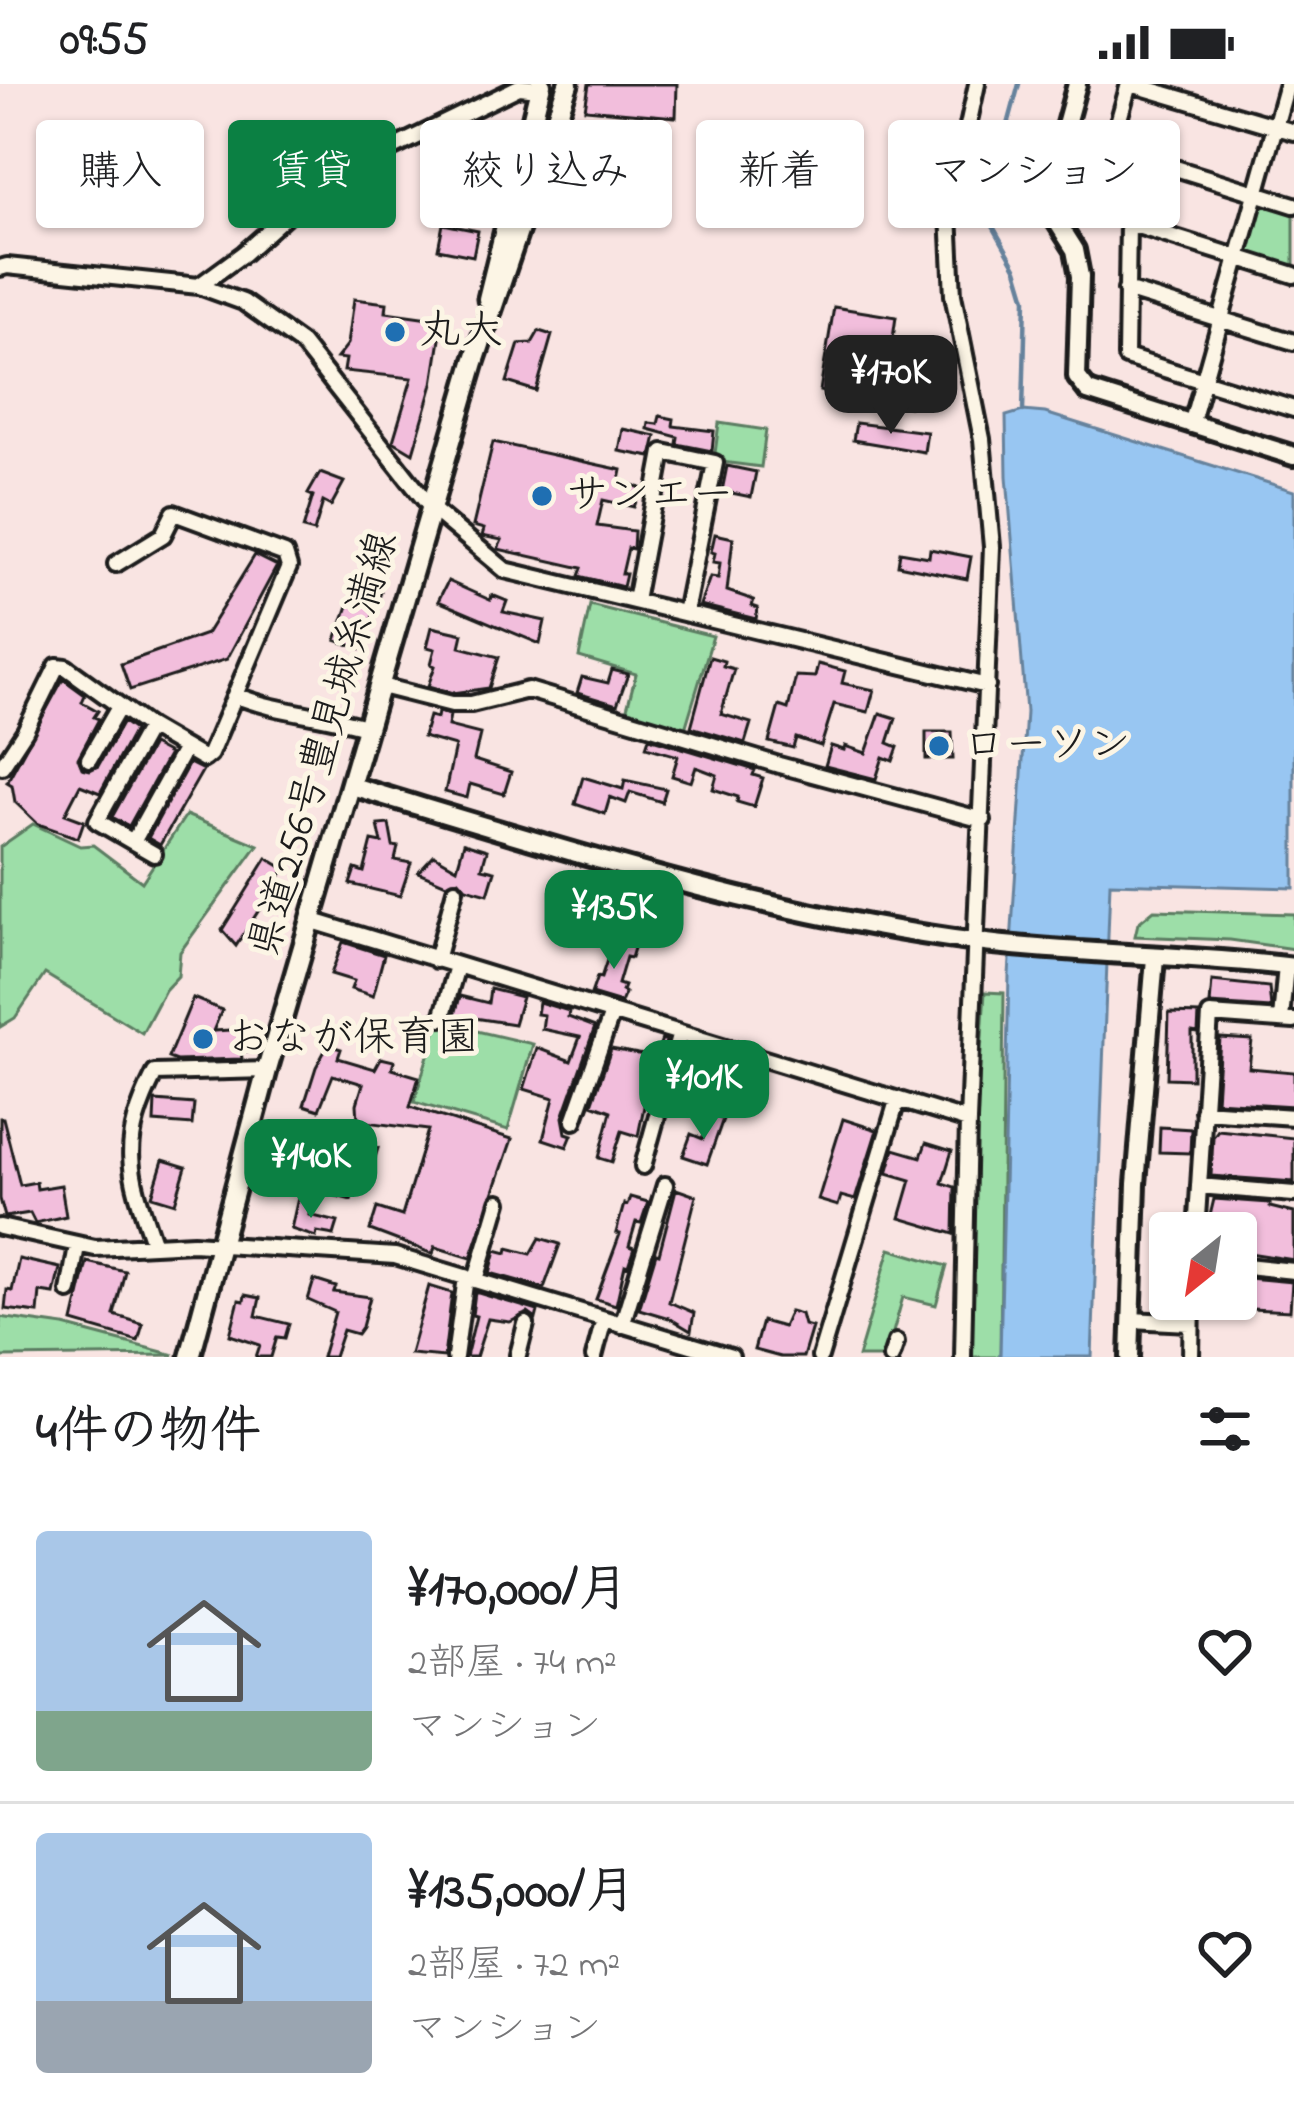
<!DOCTYPE html>
<html lang="ja">
<meta charset="utf-8">
<style>
:root{--surface:#fff;--page:#f6f6f6;--text:#202124;--muted:#757577;--line:#e0e0e0;--accent:#0b8043}
body{margin:0;font-family:"Indie Flower","Klee One",sans-serif;background:var(--page);color:var(--text);height:100vh;display:flex;flex-direction:column;font-size:45px;white-space:nowrap}
*{box-sizing:border-box;margin:0}
p{font-size:39px;color:var(--muted)}
.icon{flex:none;width:66px;height:66px;fill:none;stroke:currentColor;stroke-width:2;stroke-linecap:round;stroke-linejoin:round}
.map{position:relative;height:1273px;overflow:hidden}
.drawer{display:flex;flex-direction:column;background:var(--surface);flex:1}
.drawer>*{flex:none}
.guide{position:absolute;left:36px;top:36px;width:1224px;height:108px;display:flex;gap:24px}
.needle{width:78px;rotate:210deg}
.controls{position:absolute;left:1149px;top:1128px;display:grid;gap:24px}
.controls a{display:grid;place-items:center;width:108px;height:108px;border-radius:12px;background:var(--surface);box-shadow:0 3px 9px #0004;font-size:60px}
.price{position:absolute;translate:-50% -102px;padding:0 27px;border-radius:24px;background:var(--accent);color:#fff;font-size:39px;line-height:78px;filter:drop-shadow(0 3px 6px #0008)}
.price::after{content:'';position:absolute;left:50%;top:72px;width:36px;height:27px;margin-left:-18px;background:inherit;clip-path:polygon(0 0,100% 0,50% 100%)}
.price.selected{background:#222;color:#fff}
ul{padding:0;list-style:none}
li{display:flex;align-items:center;gap:36px;height:300px;padding:0 36px}
li+li{border-top:3px solid var(--line)}
li span{display:grid;place-items:center;flex:none;width:336px;height:240px;border-radius:12px;color:#555}
li>.icon{margin-inline-start:auto}
span .icon{width:144px;height:144px;fill:#fffc;stroke-width:1}
li b{font-size:51px}
h2{display:flex;justify-content:space-between;align-items:center;height:144px;padding:0 36px;font-size:51px}
.tag{padding:0 42px;border-radius:12px;background:var(--surface);box-shadow:0 3px 9px #0004;font-size:42px;line-height:108px}
.tag.selected{background:var(--accent);color:#fff}
.status{display:flex;justify-content:space-between;align-items:center;height:84px;padding:0 60px;background:var(--surface);direction:ltr}
.status svg{height:33px;fill:currentColor}
.map>svg:first-child{display:block}
</style>
<div class="status"><b>09:55</b><svg viewBox="0 0 49 12"><path d="M0 12V9h3v3zM5 12V6h3v6zM10 12V3h3v9zM15 12V0h3v12zM26 1h20v11H26zM47 4h2v5h-2z"/></svg></div>
<div class="map">
<svg width="1294" height="1273" viewBox="0 0 1294 1273">
<rect width="100%" height="100%" fill="#f9e4e2"/>
<filter id="ink" filterUnits="userSpaceOnUse"><feTurbulence type="fractalNoise" baseFrequency=".00833" numOctaves="2"/><feDisplacementMap in="SourceGraphic" scale="24" xChannelSelector="R" yChannelSelector="G"/><feConvolveMatrix kernelMatrix="1 2 1 2 8 2 1 2 1" color-interpolation-filters="sRGB"/></filter>
<g filter="url(#ink)">
<!-- green -->
<path fill="#9ddea8" stroke="#5c7d62" stroke-width="3" d="M1259,117l35,10v59l-48,-15z
M719,339l47,7 -5,37 -47,-6z
M590,521l123,31 -28,93 -59,-17 10,-38 -57,-17z
M186,731l72,30 -78,107 -2,24 -13,14 -23,43 -97,-59 -30,44 -15,9v-180l33,-23 47,22 13,-1 49,37z
M1154,826l140,4v35l-64,-9 -95,-4 3,-13z
M985,908l19,1 -4,364h-31l6,-214z
M438,938l95,22 -25,86 -94,-28z
M890,1165l57,17 -11,39 -33,-8 -17,60h-28z
M0,1233l64,9 110,29 -174,2z"/>
<!-- water -->
<path fill="#98c6f2" stroke="#66829c" stroke-width="3" d="M1023,327l22,2 249,78v397l-184,-5 -18,474h-92l9,-382 17,-263 -19,-236 -1,-60z"/>
<g fill="none" stroke-linecap="round" stroke-linejoin="round">
<!-- stream -->
<path stroke="#66829c" stroke-width="4.5" d="M1019,0l-31,115 2,22 27,48 9,30 -3,112"/>
</g>
<!-- building -->
<path fill="#f2bedc" stroke="#1c1c1c" stroke-width="3" d="M589,0h88l-1,33 -91,-8z
M443,140l35,7 -5,25 -35,-7z
M354,215l33,4 -1,9 57,8 -10,64 -20,69 -20,-12 19,-63 -68,-7 2,-12 -9,-1 11,-14z
M834,223l62,10 -6,42 -8,-1 -4,29 33,8 -2,12 -89,-16z
M539,247l13,4 -16,56 -29,-9 12,-38 13,-1z
M660,332l14,3 -1,7 41,5 -2,20 -35,-7 1,-7 -30,-8 1,-6 9,1z
M856,339l71,9 -3,20 -71,-12z
M623,345l33,7 -5,21 -32,-6z
M493,358l129,28 -2,10 21,8 -7,19 -31,-7 -6,26 37,5 -1,18 -5,-1 -6,26h4l-3,13 -44,-11 3,-8 -84,-19 4,-9 -20,-4 2,-7 -11,-3z
M727,382l29,6 -5,25 -29,-6z
M320,389l24,9 -13,24 -8,-4 -9,30 -11,-3 10,-33 -5,-2z
M715,450l18,4 -6,53 27,9 -2,6 6,2 -2,11 -56,-14 10,-28 8,1 2,-15 -7,-1 2,-9 -4,-1z
M930,465l41,8 -4,22 -69,-14 2,-13 29,5z
M255,471l22,11 -50,93 -97,31 -9,-26 85,-30z
M448,497l42,19 2,-5 15,6 -4,11 42,9 -5,23 -102,-43z
M356,499l25,9 -19,57 -26,-9z
M432,543l31,7 -3,13 39,10 -10,31 -36,5 -25,-7 7,-20 -4,-2 4,-15 -8,-2z
M710,573l14,4 -1,5 11,3 -13,45 30,9 -6,20 -54,-16z
M818,580l27,7 -3,12 32,7 -6,22 -34,-8 -13,42 -25,-8 -3,10 -24,-6 10,-36 9,3 8,-33 19,1z
M612,586l16,4 -11,31 -40,-12 5,-16 26,6z
M63,595l22,16 -3,7 16,9 -4,6 5,2 -21,39 4,10 8,2 8,-4 25,-44 11,8 -34,63 -20,-8 -15,29 19,7 -6,17 -40,-14 -23,-22 -3,-17 -5,-3z
M438,628l12,3 -2,11 32,8 -6,26 37,12 -7,22 -34,-10 -3,14 -22,-6 10,-46 -32,-9 6,-21 8,2z
M880,629l16,5 -8,25 10,4 -5,14 -10,-4 -7,22 -51,-13 6,-20 13,4 1,-4 21,7z
M926,648h26l1,27h-27z
M649,654l106,32 -2,5 10,3 -9,29 -17,-5 1,-5 -25,-8 4,-14 -21,-8 -5,15 -19,-6 6,-20 -32,-9z
M152,661l17,9 -40,72 -17,-9z
M189,679l14,7 -43,75 -12,-7z
M583,693l40,12 2,-9 41,9 -4,13 -32,-10 -4,11 -16,-6 -5,17 -30,-10z
M389,740l4,22 5,1 -3,13 16,3 -11,33 -50,-12 5,-15 9,3 8,-31 10,2 -4,-18z
M464,759l23,7 -5,18 13,3 -7,23 -22,-6 -7,-8 -13,4 -28,-12 16,-17 23,13z
M267,774l18,11 -49,77 -14,-16z
M606,808l46,17 -6,16 -57,-14 3,-13 12,3z
M614,855l21,6 -4,13 -5,-1 -8,27 6,2 -2,5 3,2 -4,10 -30,-9 6,-17 4,1z
M343,858l41,13 -11,41 -22,-7 3,-8 -23,-7z
M1212,897l57,6 2,21 -61,-4z
M490,905l32,8 -8,27 -59,-9 5,-19 28,7z
M193,914l29,12 -9,21 33,-2 1,22h-6l1,8 -66,2 -8,-3z
M539,918l30,9 -1,6 27,10 -32,90 3,16 6,2 -5,12 -24,-8 11,-41 -30,-9 13,-41 34,13 9,-24 -38,-8 2,-14 -7,-1z
M1169,929l30,1 -1,19 -6,-1v47l-25,-1z
M1220,954l32,2 -3,28 45,4v34l-78,-5z
M662,955l4,2 -10,37 -6,-1 -12,59 -16,-5 -10,31 -13,-4 12,-47 -19,-7 19,-55 44,8z
M328,961l13,4 -3,9 37,11 6,-11 13,3 -2,8 27,8 -9,30 102,32 -41,119 -36,-11 -2,7 -63,-24 7,-22 25,8 26,-86 -70,-9 -1,-17 6,-20 -30,-9 -14,35 -15,-5 12,-38z
M684,976l51,17 -5,18 -51,-15z
M155,1017l39,3 -2,21 -38,-3z
M711,1031l12,4 -16,45 -24,-8 8,-22 12,5z
M0,1034h3l17,67 16,-3 1,7 24,-4 5,31 -31,7 -5,-10 -25,4 -5,-18z
M843,1035l34,11 -22,70 -14,-4 -3,10 -20,-6z
M1160,1043l31,2 -1,24 -31,-1z
M1218,1046l76,8v44l-83,-6 2,-39z
M356,1058l22,6 -14,45 -10,-2 -3,9 -15,-4 7,-29 7,2z
M926,1059l26,8 -10,32 13,4 -1,47 -54,-16 11,-38 -24,-7 7,-24 27,8z
M163,1076l23,7 -11,36 -23,-7z
M676,1105l20,7 -27,106 25,11 -3,18 -22,-13 -30,-9 17,-56 3,1z
M630,1113l18,5 -7,21 -5,-1 -7,24 5,2 -6,18 -3,-1 -9,40 -20,-6 24,-65 -4,-1 8,-29 3,1z
M298,1114l14,4 -3,13 29,7 -4,13 -17,-3 -1,5 -25,-8z
M1214,1115l56,4v4l24,6v47l-58,-9 2,-23 -30,-4z
M540,1154l20,6 -16,44 -54,-15 6,-23 11,3 1,-5 23,6z
M19,1175l41,9 -6,26 -14,-2 -2,21 -33,-4 2,-19 5,1z
M87,1178l38,9 -11,44 29,9 -5,17 -65,-19z
M1248,1194l44,4 -2,29 -78,-4 1,-8h23v-11l11,1z
M314,1196l22,7 -2,5 36,5 -8,30 -5,7 -14,-4 -9,27h-12l13,-45 -27,-12z
M429,1202l23,7 -8,64 -34,-3z
M475,1208l63,19 -2,8 -8,-6 -18,9 -22,-3 -12,38h-10l10,-41 -4,-1z
M245,1211l15,3 -4,18 33,8 -4,14 -8,-1 -6,20h-15l4,-12 -30,-10 9,-35 5,1z
M790,1227l11,3 3,11 8,2 -9,30h-23l-26,-7 8,-29 21,6z"/>
<g fill="none" stroke-linecap="round" stroke-linejoin="round">
<!-- minor casing -->
<g stroke="#1c1c1c" stroke-width="22">
<path id="minor" d="M1129,0l-32,113 31,26 -2,134 168,52
M1131,0l163,48
M1063,49l231,72
M1128,139l166,52
M0,184l7,-2 192,20 44,16 59,42 129,164 74,62 482,116
M199,202l45,-33 64,-57 83,-47 128,-62 21,2
M1126,206l168,52
M1191,341l96,-341
M116,480l47,-29 11,-22 111,41 4,13 -54,128
M635,517l28,-149 52,11 -30,150
M381,602l71,18h19l57,-14 251,75 204,55
M149,643l-52,94 36,21 52,-94
M89,675l30,-52
M2,682l23,-35 32,-65 9,1 83,60 55,32 6,-5 25,-59c43,18 89,19 133,33
M133,758l21,12
M313,837l655,200
M436,876l19,-70
M442,934l15,-52
M1281,935l5,-53
M1203,1027l91,6
M574,1037l38,-108
M643,1082l37,-133
M1199,1102l95,8
M0,1143l95,21 98,-5 202,13 336,101
M1196,1149l14,-218 84,6
M154,1161c-25,-73 -36,-98 1,-172l112,-3
M1236,1181l58,6
M476,1196l23,-78
M69,1207l8,-45
M1131,1236l59,3
M622,1241l43,-140
M518,1271l8,-31
M455,1273l11,-80
M594,1273l10,-38
M820,1273l77,-256
M891,1273l5,-15
M963,1273l5,-236 24,-574 -10,-108 -29,-144 -4,-81 28,-130
M1191,1273l1,-58"/>
</g>
<!-- tertiary casing -->
<g stroke="#1c1c1c" stroke-width="26">
<path id="tertiary" d="M1077,0l-30,110 2,15 26,41 5,26 -3,101 11,14 206,65
M352,702c206,62 411,129 625,156 105,13 212,12 317,25
M1130,1273l6,-173 19,-226"/>
</g>
<!-- secondary casing -->
<g stroke="#1c1c1c" stroke-width="27">
<path id="secondary" d="M488,215l53,-215
M190,1273l77,-287 207,-708 94,-278"/>
</g>
<!-- minor -->
<use href="#minor" stroke="#fcf5e5" stroke-width="14"/>
<!-- tertiary -->
<use href="#tertiary" stroke="#fcf5e5" stroke-width="16"/>
<!-- secondary -->
<use href="#secondary" stroke="#fcf5e5" stroke-width="18"/>
</g>
</g>
<!-- markers -->
<g fill="#1f6fb2" stroke="#fcf5e5" stroke-width="4.5">
<circle cx="395" cy="248" r="12"/>
<circle cx="542" cy="412" r="12"/>
<circle cx="939" cy="662" r="12"/>
<circle cx="203" cy="955" r="12"/>
</g>
<g text-anchor="middle" dominant-baseline="central" stroke-width="10" stroke-linejoin="round" paint-order="stroke">
<!-- poi labels -->
<g font-size="42" fill="#1c1c1c" stroke="#fcf5e5" text-anchor="start">
<text x="419" y="248">丸大</text>
<text x="566" y="412">サンエー</text>
<text x="963" y="662">ローソン</text>
<text x="227" y="955">おなが保育園</text>
</g>
<!-- street labels -->
<g font-size="42" fill="#1c1c1c" stroke="#fcf5e5">
<text transform="translate(325 661) rotate(-74)">県道256号豊見城糸満線</text>
</g>
</g>
</svg>
<div class="controls">
<a><svg class="needle" viewBox="-14 -14 28 28"><path d="M0-13l5 13h-10z" fill="#e53935"/><path d="M0 13l5-13h-10z" fill="#757577"/></svg></a>
</div>
<b class="price selected" style="left:891px;top:353px">¥170K</b>
<b class="price" style="left:614px;top:888px">¥135K</b>
<b class="price" style="left:704px;top:1058px">¥101K</b>
<b class="price" style="left:311px;top:1137px">¥140K</b>
<div class="guide">
<a class="tag">購入</a>
<a class="tag selected">賃貸</a>
<a class="tag">絞り込み</a>
<a class="tag">新着</a>
<a class="tag">マンション</a>
</div>
</div>
<section class="drawer">
<h2>4件の物件<svg class="icon" aria-label="filters" viewBox="0 0 24 24"><path d="M4 7h16M4 17h16"/><circle cx="9" cy="7" r="2"/><circle cx="15" cy="17" r="2"/></svg></h2>
<ul>
<li><span style="background:linear-gradient(#a9c7e8 75%,#7fa58c 0)"><svg class="icon" aria-label="home" viewBox="0 0 24 24"><path d="M3 11l9-7 9 7M6 9v11h12V9"/></svg></span><div><b>¥170,000/月</b><p>2部屋 · 74 m²</p><p>マンション</p></div><svg class="icon" aria-label="heart" viewBox="0 0 24 24"><path d="M12 20l-8-8c-3-5 5-10 8-4 3-6 11-1 8 4z"/></svg></li>
<li><span style="background:linear-gradient(#a9c7e8 70%,#9aa5b1 0)"><svg class="icon" aria-label="home" viewBox="0 0 24 24"><path d="M3 11l9-7 9 7M6 9v11h12V9"/></svg></span><div><b>¥135,000/月</b><p>2部屋 · 72 m²</p><p>マンション</p></div><svg class="icon" aria-label="heart" viewBox="0 0 24 24"><path d="M12 20l-8-8c-3-5 5-10 8-4 3-6 11-1 8 4z"/></svg></li>
</ul>
</section>
